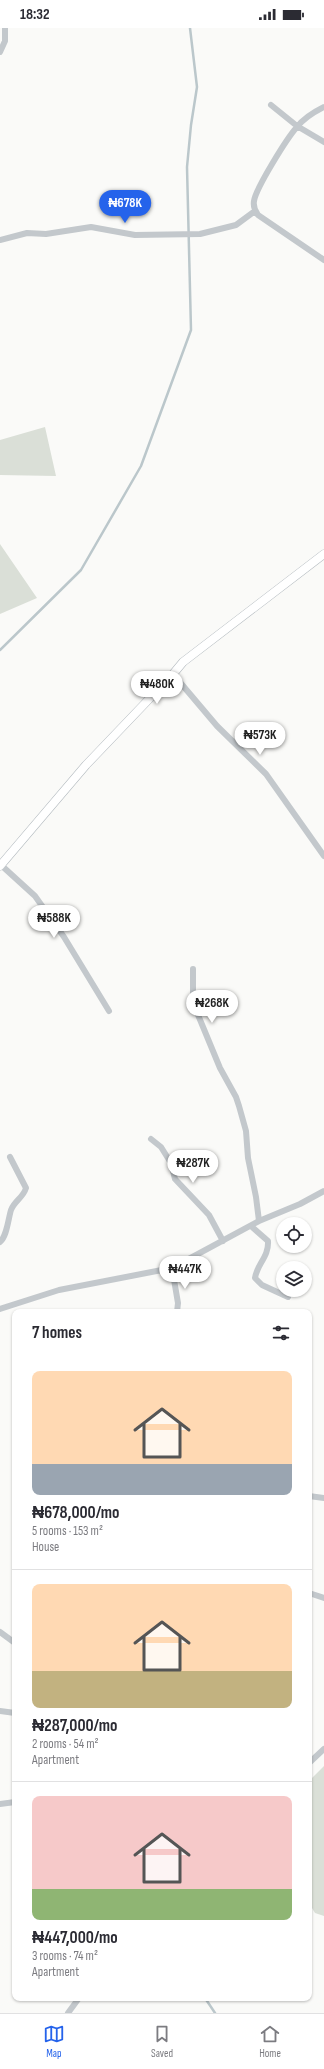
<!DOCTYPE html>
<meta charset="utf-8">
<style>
:root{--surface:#fff;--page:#f2f2f3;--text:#2b2b33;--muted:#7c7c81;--line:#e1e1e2;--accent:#2563eb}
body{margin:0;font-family:"Sofia Sans Condensed",sans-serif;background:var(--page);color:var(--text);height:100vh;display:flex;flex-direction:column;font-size:15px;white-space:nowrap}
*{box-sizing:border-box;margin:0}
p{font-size:13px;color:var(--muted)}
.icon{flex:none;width:22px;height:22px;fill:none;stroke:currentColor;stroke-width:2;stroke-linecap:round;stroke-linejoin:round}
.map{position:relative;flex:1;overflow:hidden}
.sheet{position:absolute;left:12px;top:1281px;width:300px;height:692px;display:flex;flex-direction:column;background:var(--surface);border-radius:8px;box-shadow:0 1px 3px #0004}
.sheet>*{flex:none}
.fabs{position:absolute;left:276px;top:1189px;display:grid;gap:8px}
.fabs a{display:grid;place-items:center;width:36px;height:36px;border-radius:50%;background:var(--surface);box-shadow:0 1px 3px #0004;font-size:20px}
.price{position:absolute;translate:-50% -34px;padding:0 9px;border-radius:14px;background:#fff;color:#222;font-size:13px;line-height:26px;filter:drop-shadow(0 1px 2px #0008)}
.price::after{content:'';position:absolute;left:50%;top:24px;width:12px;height:9px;margin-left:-6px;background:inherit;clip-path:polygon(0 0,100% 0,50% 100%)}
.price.active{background:var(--accent);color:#fff}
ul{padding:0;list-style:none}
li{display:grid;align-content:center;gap:8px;height:212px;padding:0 20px}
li+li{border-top:1px solid var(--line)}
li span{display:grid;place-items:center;height:124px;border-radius:8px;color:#555}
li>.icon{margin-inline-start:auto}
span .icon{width:72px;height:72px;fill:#fffc;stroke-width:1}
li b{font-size:17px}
h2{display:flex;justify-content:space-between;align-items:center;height:48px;padding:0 20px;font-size:17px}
.status{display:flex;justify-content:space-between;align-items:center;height:28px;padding:0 20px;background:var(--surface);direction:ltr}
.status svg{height:11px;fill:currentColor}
.menu{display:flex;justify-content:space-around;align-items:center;height:56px;border-top:1px solid var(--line);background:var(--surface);font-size:11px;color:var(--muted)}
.menu a{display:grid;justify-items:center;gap:2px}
.menu .active{color:var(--accent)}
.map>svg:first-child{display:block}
</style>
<div class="status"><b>18:32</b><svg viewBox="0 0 49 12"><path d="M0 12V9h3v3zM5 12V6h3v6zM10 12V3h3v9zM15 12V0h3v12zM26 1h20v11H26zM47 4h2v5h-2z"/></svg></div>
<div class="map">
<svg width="324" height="1985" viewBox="0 0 324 1985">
<rect width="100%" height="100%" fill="#fafaf8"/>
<!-- green -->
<path fill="#dadfd7" d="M45,399l11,49 -56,-1v-35z
M0,516l37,54 -37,16z
M324,1738v150l-9,-3 -6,-10v-122z"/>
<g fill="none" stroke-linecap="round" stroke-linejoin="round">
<!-- stream -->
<path stroke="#bbc7cb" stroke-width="2.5" d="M0,622l81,-80 60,-104 50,-136 -4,-163 4,-42 6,-38 -7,-59
M205,1970l10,15"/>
<!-- secondary casing -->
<g stroke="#b3babf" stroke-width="9">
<path id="secondary" d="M0,838l86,-101 87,-91 10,-12 141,-108"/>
</g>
<!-- minor -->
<path stroke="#c3c8cc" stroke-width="6" d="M0,24l5,-11v-13
M271,77l26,21 27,16
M324,79c-10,5 -20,11 -27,20 -10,11 -41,61 -43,74 -1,6 1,10 4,14l66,45
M0,212l27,-7 19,1 45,-7 44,8 65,-1 36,-9 19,-14
M173,646l44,52 49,48 58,82
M1,837l34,31 29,41 45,74
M193,941v33l3,8 24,58 16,29 3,9 7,25 2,27 8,39 3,24
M151,1111l10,8 10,16 4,16 34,36 14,26
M251,1198l17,15c1,16 -11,23 -13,37l7,7 26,12
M0,1214c7,-6 8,-22 11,-32 4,-10 12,-12 15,-22l-16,-31
M172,1240l6,35 -1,9
M0,1281l59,-19 113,-22 87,-47 41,-17 24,-13
M309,1468l15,2
M309,1565l15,5
M0,1604l15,11
M0,1683l15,2
M309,1735l15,-14
M0,1776l15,-2
M68,1985l11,-15"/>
<!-- secondary -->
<use href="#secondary" stroke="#fff" stroke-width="8"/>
</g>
</svg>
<div class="fabs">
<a><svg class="icon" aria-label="locate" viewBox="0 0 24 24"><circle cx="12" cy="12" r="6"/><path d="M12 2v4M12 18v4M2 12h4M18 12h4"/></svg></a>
<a><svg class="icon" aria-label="layers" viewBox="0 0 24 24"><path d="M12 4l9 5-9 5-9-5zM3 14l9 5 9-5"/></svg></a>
</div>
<b class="price active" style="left:125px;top:196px">₦678K</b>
<b class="price" style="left:157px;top:677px">₦480K</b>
<b class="price" style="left:260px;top:728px">₦573K</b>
<b class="price" style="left:54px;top:911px">₦588K</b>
<b class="price" style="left:212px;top:996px">₦268K</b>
<b class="price" style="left:193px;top:1156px">₦287K</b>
<b class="price" style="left:185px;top:1262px">₦447K</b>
<section class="sheet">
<h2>7 homes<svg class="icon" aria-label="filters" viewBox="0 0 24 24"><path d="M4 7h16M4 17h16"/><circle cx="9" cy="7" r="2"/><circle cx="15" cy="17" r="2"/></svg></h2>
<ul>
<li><span style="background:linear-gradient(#ffd9b3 75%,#9aa5b1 0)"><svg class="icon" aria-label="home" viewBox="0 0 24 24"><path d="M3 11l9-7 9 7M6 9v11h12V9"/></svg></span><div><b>₦678,000/mo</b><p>5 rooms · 153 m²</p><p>House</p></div></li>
<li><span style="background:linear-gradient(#ffd9b3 70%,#c2b280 0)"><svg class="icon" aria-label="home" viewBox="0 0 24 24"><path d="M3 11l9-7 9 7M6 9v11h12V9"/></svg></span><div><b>₦287,000/mo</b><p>2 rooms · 54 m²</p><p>Apartment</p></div></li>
<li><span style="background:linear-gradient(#f6c9c9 75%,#8fb573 0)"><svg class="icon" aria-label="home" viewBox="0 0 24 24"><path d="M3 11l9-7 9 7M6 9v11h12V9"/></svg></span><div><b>₦447,000/mo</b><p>3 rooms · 74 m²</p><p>Apartment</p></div></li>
</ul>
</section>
</div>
<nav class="menu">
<a class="active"><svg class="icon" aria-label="map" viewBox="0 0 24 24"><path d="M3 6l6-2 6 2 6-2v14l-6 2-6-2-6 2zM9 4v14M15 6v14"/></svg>Map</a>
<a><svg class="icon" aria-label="saved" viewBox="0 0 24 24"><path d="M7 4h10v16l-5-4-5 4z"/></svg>Saved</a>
<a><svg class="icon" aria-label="home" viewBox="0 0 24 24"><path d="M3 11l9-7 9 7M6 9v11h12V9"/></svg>Home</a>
</nav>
